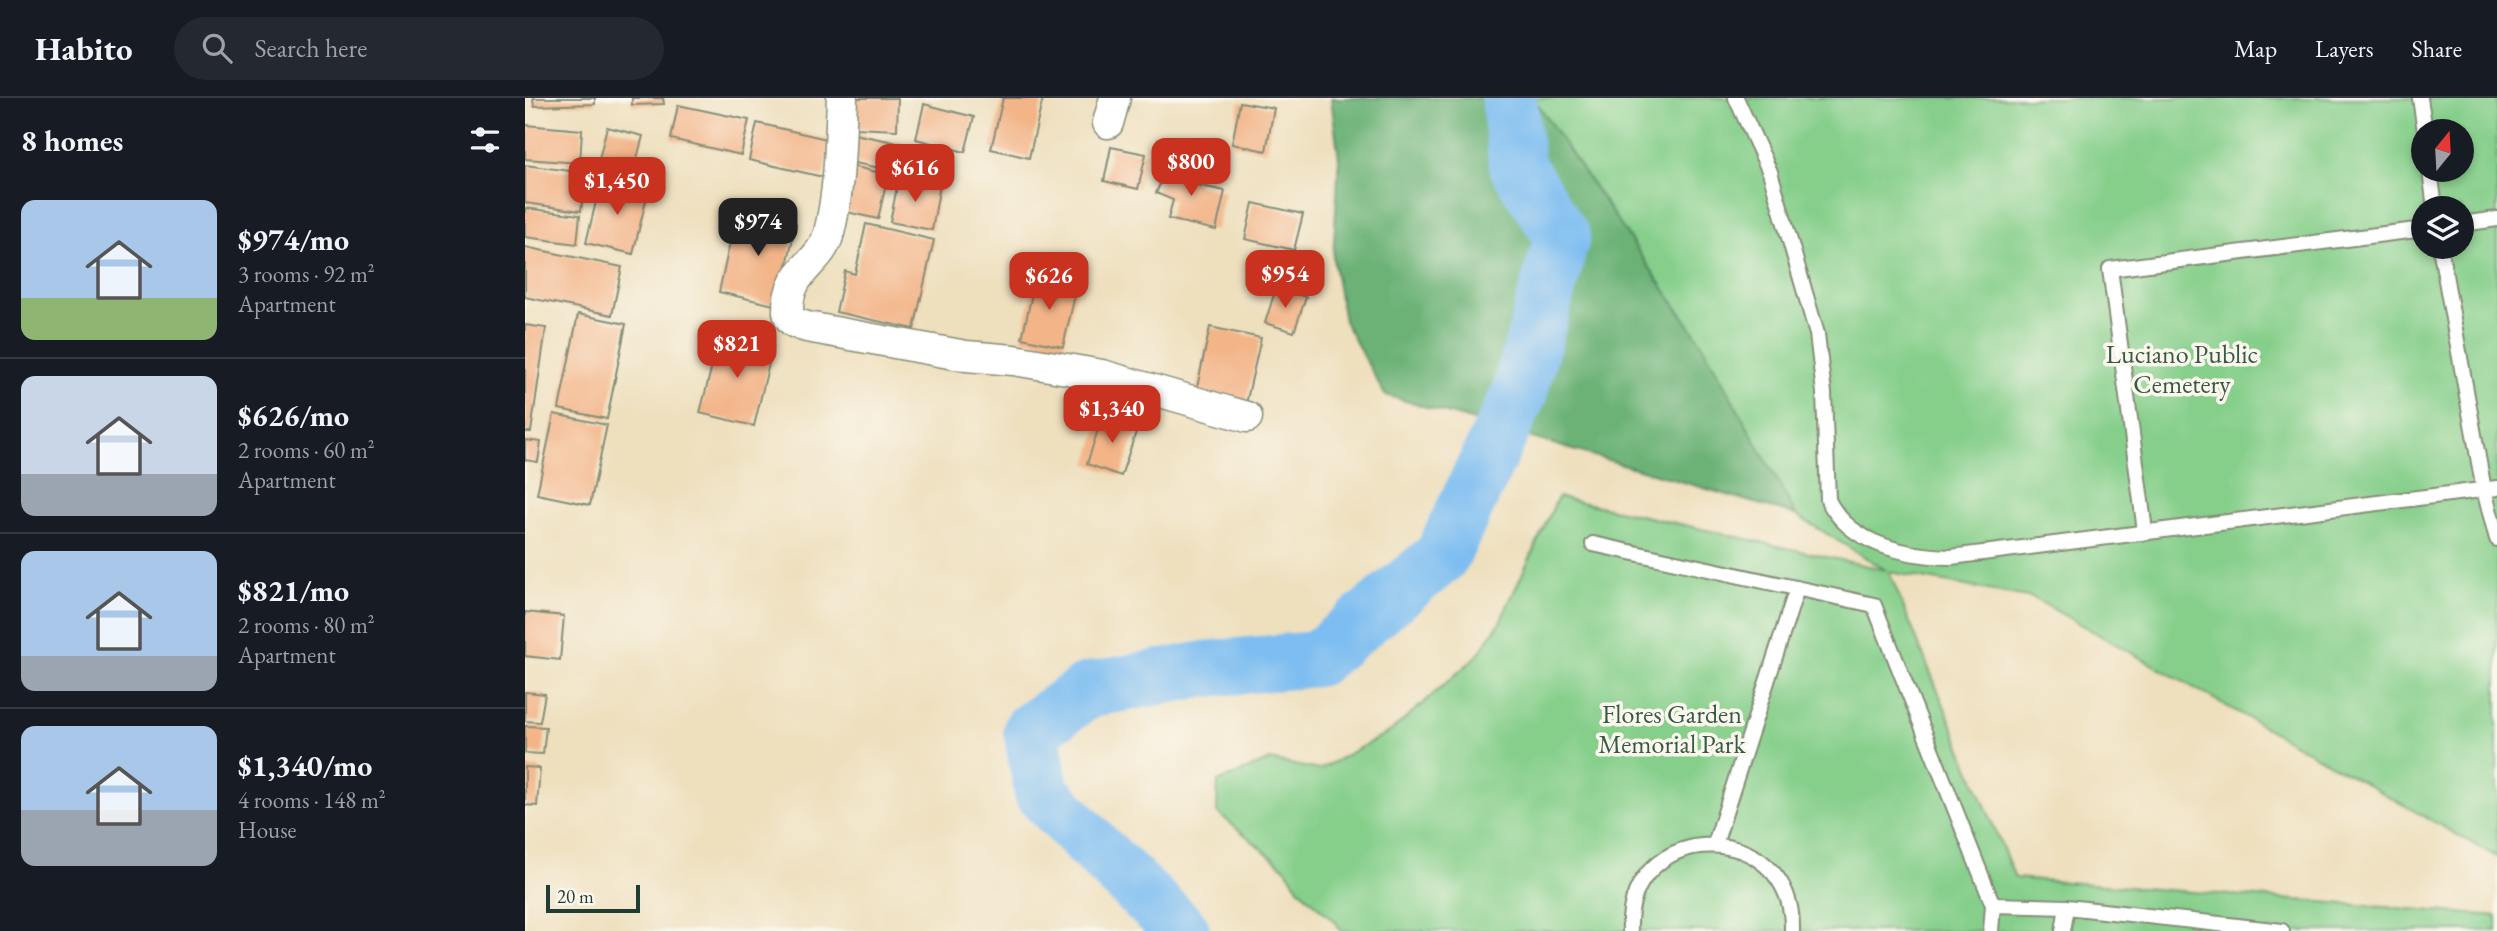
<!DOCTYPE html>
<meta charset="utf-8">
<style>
:root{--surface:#171b24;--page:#242831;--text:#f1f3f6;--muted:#9ea1a6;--line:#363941;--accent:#c8321e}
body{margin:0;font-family:"EB Garamond",serif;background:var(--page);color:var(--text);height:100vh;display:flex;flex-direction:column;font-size:26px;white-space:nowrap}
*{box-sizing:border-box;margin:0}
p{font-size:23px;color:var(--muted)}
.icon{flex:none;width:38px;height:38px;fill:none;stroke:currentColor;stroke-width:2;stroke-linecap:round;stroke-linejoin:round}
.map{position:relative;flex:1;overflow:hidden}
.side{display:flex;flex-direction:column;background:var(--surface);width:525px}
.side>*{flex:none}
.needle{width:46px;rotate:18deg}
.controls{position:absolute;left:1886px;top:21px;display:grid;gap:14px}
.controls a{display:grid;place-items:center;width:63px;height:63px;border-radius:50%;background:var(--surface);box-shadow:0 4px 10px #0003;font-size:35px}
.scale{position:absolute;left:21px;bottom:18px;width:94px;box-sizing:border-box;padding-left:7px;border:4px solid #1f3d34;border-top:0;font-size:19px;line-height:24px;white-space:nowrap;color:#1f3d34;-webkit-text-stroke:5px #fbf7ec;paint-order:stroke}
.price{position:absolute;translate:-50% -60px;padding:0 16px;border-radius:14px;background:var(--accent);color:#fff;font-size:23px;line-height:46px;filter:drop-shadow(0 2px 4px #0008)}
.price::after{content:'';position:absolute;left:50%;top:42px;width:21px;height:16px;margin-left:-10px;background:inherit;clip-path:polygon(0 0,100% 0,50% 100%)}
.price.selected{background:#222;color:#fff}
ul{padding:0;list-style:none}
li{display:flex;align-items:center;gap:21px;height:175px;padding:0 21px}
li+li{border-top:2px solid var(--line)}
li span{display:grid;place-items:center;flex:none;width:196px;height:140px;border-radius:14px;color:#555}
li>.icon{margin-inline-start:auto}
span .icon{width:84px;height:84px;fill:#fffc;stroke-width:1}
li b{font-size:30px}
h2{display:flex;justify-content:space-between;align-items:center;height:84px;padding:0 21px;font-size:30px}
header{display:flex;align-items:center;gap:42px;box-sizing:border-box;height:98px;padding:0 35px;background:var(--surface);border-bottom:2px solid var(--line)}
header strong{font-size:33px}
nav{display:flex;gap:38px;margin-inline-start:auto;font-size:24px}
.search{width:490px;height:63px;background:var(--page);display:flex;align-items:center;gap:18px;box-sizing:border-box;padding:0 24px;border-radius:38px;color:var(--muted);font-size:26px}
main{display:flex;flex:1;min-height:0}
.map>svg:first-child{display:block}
</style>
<header>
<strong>Habito</strong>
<div class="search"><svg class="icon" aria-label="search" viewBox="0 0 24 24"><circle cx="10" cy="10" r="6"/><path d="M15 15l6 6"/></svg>Search here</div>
<nav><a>Map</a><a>Layers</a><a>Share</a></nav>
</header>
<main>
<section class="side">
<h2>8 homes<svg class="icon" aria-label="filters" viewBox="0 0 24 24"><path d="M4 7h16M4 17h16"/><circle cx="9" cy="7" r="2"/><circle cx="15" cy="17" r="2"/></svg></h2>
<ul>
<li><span style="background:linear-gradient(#a9c7e8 70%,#8fb573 0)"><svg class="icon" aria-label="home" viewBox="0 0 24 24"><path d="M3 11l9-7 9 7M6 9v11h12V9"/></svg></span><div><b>$974/mo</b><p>3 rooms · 92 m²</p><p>Apartment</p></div></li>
<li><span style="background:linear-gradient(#c9d6e8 70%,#9aa5b1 0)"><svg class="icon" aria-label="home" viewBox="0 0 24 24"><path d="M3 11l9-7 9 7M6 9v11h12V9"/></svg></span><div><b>$626/mo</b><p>2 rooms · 60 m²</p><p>Apartment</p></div></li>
<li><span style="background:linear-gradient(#a9c7e8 75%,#9aa5b1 0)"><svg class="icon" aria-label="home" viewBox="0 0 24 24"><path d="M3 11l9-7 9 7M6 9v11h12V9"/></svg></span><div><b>$821/mo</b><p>2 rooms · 80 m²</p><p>Apartment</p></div></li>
<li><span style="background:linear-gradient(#a9c7e8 60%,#9aa5b1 0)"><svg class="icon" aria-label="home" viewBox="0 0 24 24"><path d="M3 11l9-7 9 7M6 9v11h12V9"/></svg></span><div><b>$1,340/mo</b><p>4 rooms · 148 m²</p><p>House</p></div></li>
</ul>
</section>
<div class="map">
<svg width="1972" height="833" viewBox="0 0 1972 833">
<rect width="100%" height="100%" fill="#fbf7ec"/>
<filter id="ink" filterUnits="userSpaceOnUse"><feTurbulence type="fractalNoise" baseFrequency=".0143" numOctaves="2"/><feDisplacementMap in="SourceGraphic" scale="14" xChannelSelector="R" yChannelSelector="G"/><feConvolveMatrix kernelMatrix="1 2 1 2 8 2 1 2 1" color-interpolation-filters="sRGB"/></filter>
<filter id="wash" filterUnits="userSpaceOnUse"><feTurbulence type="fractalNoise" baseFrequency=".00686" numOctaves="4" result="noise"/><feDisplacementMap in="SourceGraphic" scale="28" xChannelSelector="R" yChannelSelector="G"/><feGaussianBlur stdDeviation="1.57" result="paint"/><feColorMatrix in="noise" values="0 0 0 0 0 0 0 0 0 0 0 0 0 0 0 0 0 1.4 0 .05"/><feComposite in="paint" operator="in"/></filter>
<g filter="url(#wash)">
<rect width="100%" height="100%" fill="#eedfbd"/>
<!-- green -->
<path fill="#86cf8b" stroke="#528660" stroke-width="2" fill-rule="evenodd" d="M1008,0h964v759l-464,-259 -144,-26 126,306 482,38v15h-1156l-4,-7 -38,-35 -14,-21 -68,-56 1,-30 52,-22 49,10 72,-39 86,-75 23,-34 58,-125 328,73 -90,-55 -96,-174zM1899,33h38v39h-38zM1899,110h38v39h-38z"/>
<!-- forest -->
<path fill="#6cb277" stroke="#467856" stroke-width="2" d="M806,0h202l167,243 96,174 -411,-120 -41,-74 -11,-62 6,-100z"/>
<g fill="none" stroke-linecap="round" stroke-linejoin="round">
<!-- river -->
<path stroke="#7dbdf1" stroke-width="56" d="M657,833l-89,-85 -51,-53 -11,-63 57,-40 117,-21 112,-10 125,-103 77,-162 43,-157 -45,-71 -8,-68"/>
</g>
<g id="blocks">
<!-- building -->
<path fill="#f3b487" d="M8,0h62v6l-61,2z
M107,0h31l1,6 -32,1z
M331,0h42l-1,32 -42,-2z
M478,0h40l-14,60 -38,-9z
M715,4l34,6 -8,43 -34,-7z
M399,6l50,13 -9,35 -49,-13z
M153,7l71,15 -8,35 -70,-16z
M232,25l74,17 -8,37 -74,-17z
M0,27l57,5 -2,33 -55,-4z
M82,29l36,9 -9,33 -35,-10z
M329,36l90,18 -6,27 -89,-17z
M586,49l35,7 -8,35 -34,-8z
M645,63l32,14 -5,10 28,6 -9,39 -48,-11 5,-19 -17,-7z
M0,67l61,8 -5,38 -56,-8z
M327,68l36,9 -10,44 -36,-8z
M374,79l41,8 -8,45 -42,-8z
M76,83l47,11 -15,62 -47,-11z
M728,105l50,11 -9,36 -49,-11z
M0,110l55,7 -3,29 -52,-7z
M212,113l59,13 -18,82 -59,-14z
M341,126l68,16 -20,89 -78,-17 9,-41 10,3z
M0,149l97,20 -10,48 -87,-18z
M511,179l41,9 -14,61 -41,-9z
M751,190l30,9 -12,35 -29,-9z
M53,216l48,10 -19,95 -48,-10z
M0,227l21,3 -15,104h-6z
M685,229l51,11 -15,66 -50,-12z
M195,236l53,13 -19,79 -54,-13z
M29,316l53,11 -17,80 -53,-11z
M578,316l35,12 -17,50 -34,-12z
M0,342l16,2 -3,20 -13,-2z
M0,514l39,4 -4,44 -35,-4z
M0,594l20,2 -5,28 -15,-1z
M0,628l21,1 -3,27 -18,-1z
M0,669l15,1 -3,38 -12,-1z"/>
</g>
</g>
<g filter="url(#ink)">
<use href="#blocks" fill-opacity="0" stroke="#868e78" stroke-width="2"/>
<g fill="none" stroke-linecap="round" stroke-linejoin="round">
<!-- service casing -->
<g stroke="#868e78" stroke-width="18">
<path id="service" d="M1211,0l34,74 47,162 7,59 4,107c22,44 77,56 123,57l546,-69
M1895,0l5,33
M1905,72l5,38
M1937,126l35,-5
M1915,149l44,243 13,49
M1620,433l-35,-262 314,-40
M1068,446l281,61 119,300 -2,26
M1190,746l82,-256
M1468,807l74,2 215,24
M1105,833c-5,-113 165,-115 162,0
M1538,833l4,-24"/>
</g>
<!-- minor casing -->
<g stroke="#868e78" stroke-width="33">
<path id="minor" d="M317,0c-2,44 -2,91 -13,135 -9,33 -42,36 -41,79 1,11 10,12 19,15l159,29 48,4 88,15 145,42
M583,25l7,-25"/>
</g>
<!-- service -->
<use href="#service" stroke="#fff" stroke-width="14"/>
<!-- minor -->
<use href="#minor" stroke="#fff" stroke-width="30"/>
</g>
</g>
<g text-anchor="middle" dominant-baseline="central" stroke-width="7" stroke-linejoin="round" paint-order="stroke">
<!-- park labels -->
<g font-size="26" fill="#345a45" stroke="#fbf7ec">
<text x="1657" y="256">Luciano Public<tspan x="1657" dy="30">Cemetery</tspan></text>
<text x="1147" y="616">Flores Garden<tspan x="1147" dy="30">Memorial Park</tspan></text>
</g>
</g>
</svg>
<div class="controls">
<a><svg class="needle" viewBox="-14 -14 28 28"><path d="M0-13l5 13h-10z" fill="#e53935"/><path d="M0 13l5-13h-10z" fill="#9ea1a6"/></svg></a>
<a><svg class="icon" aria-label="layers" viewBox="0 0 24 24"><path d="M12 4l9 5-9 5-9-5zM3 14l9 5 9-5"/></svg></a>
</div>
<div class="scale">20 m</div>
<b class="price" style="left:666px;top:100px">$800</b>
<b class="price" style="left:390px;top:106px">$616</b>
<b class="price" style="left:92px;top:119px">$1,450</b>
<b class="price selected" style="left:233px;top:160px">$974</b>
<b class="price" style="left:760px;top:212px">$954</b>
<b class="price" style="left:524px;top:214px">$626</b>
<b class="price" style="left:212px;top:282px">$821</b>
<b class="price" style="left:587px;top:347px">$1,340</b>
</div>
</main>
